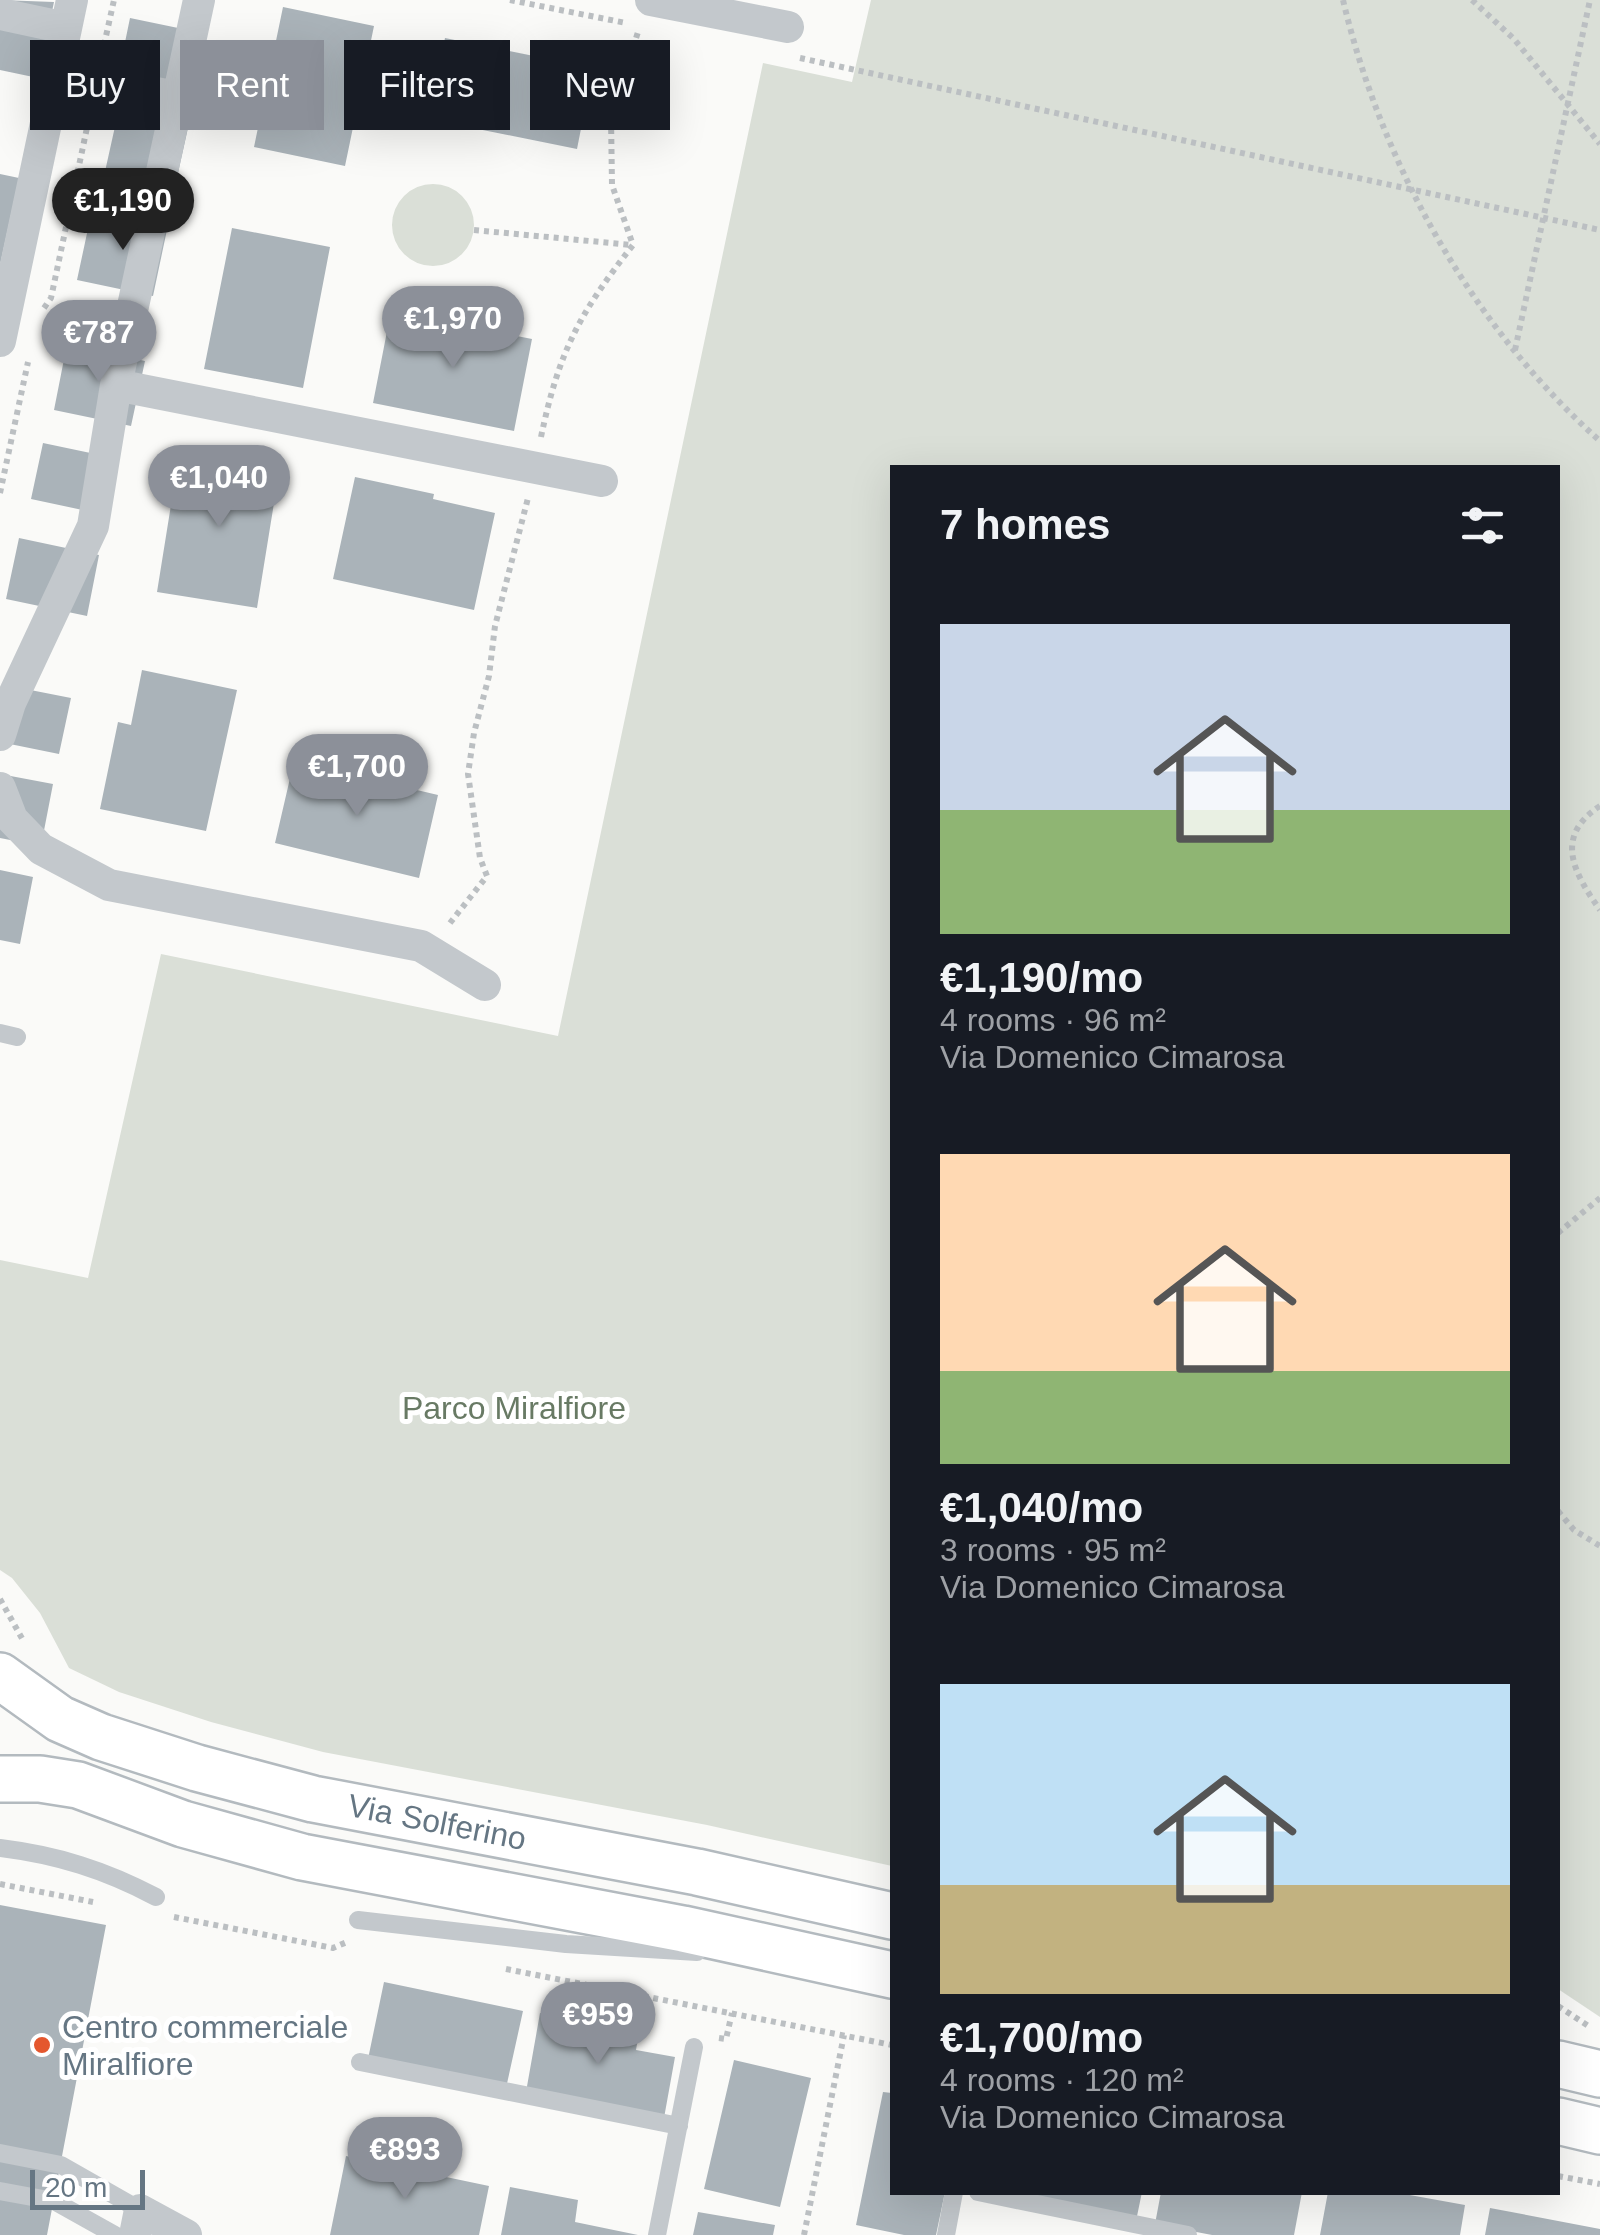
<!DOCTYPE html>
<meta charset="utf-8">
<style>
:root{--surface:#171b24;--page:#20242c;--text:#f1f3f6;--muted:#9ea1a6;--accent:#8c9099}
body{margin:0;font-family:Arial,sans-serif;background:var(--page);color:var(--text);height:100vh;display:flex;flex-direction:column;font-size:38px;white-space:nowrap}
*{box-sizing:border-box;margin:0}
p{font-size:32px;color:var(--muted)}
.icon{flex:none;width:55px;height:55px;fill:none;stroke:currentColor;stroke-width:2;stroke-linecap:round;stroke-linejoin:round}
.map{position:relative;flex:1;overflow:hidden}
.sheet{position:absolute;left:890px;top:465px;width:670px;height:1730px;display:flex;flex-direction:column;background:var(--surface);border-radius:0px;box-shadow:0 10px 40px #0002}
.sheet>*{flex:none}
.banner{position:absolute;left:30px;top:40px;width:710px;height:90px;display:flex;gap:20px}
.scale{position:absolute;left:30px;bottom:25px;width:115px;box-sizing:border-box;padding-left:10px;border:5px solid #657683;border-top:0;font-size:28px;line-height:35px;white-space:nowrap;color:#657683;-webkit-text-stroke:8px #fff;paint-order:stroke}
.price{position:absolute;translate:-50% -85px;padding:0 22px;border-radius:35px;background:var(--accent);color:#fff;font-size:32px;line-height:65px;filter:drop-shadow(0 2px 5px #0008)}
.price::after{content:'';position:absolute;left:50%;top:60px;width:30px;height:22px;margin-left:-15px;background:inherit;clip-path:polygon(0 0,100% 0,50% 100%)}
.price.selected{background:#222;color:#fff}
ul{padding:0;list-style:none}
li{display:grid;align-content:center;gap:20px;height:530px;padding:0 50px}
li span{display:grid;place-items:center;height:310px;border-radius:0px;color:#555}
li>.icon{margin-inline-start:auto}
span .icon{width:180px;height:180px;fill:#fffc;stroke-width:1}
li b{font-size:42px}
h2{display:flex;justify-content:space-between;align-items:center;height:120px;padding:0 50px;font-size:42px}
.pill{padding:0 35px;border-radius:0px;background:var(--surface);box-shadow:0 10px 40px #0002;font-size:35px;line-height:90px}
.pill.selected{background:var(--accent);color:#fff}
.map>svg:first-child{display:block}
</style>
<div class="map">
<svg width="1600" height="2235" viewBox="0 0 1600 2235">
<rect width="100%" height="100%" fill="#fafaf8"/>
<!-- green -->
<path fill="#dadfd7" d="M871,0h729v2017l-42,-28v-1521h-666v1398l-185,-41 -384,-73 -112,-30 -92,-30 -50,-24 -29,-55 -28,-35 -12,-8v-310l88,18 73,-324 397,82 205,-973 89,19z
M392 225a41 41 0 1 1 82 0a41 41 0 1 1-82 0Z"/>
<!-- building -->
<path fill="#aab3b9" d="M0,0l54,2 -16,76 -38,-8z
M283,7l91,19 -29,140 -91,-19z
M130,18l77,16 -14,68 -77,-16z
M445,38l148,30 -16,81 -149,-30z
M118,113l70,15 -14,63 -70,-15z
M0,174l19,4 -19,87z
M92,210l76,15 -15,71 -76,-16z
M232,228l98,19 -27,141 -99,-19z
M391,311l141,28 -18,92 -141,-28z
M67,344l78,17 -14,65 -77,-16z
M43,443l76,16 -13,56 -75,-16z
M188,450l92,16 -23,142 -100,-16 18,-112 8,1z
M355,477l79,17 -1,5 62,14 -21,97 -141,-31z
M19,538l80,17 -12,61 -81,-17z
M142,670l95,20 -31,141 -106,-22 18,-87 13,3z
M5,685l66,13 -12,56 -59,-12z
M294,761l144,34 -19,83 -144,-35z
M0,774l53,10 -12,62 -41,-8z
M0,870l33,7 -13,67 -20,-4z
M0,1905l106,20 -59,310h-47z
M384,1982l139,29 -17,77 -138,-29z
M540,2013l99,19 -3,18 39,7 -11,61 -138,-26z
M734,2060l77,18 -31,129 -76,-18z
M883,2092l9,1v99h53l-9,43h-32l-48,-10z
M346,2156l143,30 -10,49h-149z
M510,2187l68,13 -3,22 63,13h-137z
M1010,2192h132l-6,29z
M1161,2192h141l-8,43h-82l-57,-11z
M1328,2192h65l72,13 -5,30h-140z
M1490,2208l110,21v6h-115z
M698,2212l77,13 -2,10h-80z"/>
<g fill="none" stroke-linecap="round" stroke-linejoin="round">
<!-- secondary casing -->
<g stroke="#b3babf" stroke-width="50">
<path id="secondary" d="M0,1676l60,43 41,18 96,31 116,31 384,73 195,44
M0,1779h40l38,6 105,39 119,33 381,72 209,46
M1558,2064l42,10
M1558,2121l42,10"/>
</g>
<!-- path -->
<path stroke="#bbbfc2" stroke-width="6" stroke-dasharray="5 5" stroke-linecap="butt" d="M510,0l116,23
M1343,0c39,165 130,328 257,441
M1472,0l42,39 86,105
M104,45l10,-45
M800,58l800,172
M474,230l158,15
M44,308l7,-10 37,-175
M1515,350l75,-350
M541,437c18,-86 38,-123 92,-192l-21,-60 -1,-68 27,-85
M0,493l28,-131
M1600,806c-47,31 -26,67 0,104
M450,923l37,-47 -7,-18 -12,-84 6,-41 15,-57 6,-50 33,-128
M1558,1233l42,-35
M1558,1511l16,19 26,16
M0,1599l24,43
M0,1884l93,18
M174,1917l159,31 14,-6
M506,1969l386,76
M1558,2006l32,21
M719,2038l7,1 6,-26
M1558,2176l42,8
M804,2235l40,-200"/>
<!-- lane -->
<path stroke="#c3c8cc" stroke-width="18" d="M0,1033l17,4
M0,1848c57,7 105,22 156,49
M358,1920l208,24 131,8
M360,2062l319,64
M0,2153l61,12 79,45
M0,2191l54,10 61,34
M978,2192l210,43
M657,2235l37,-188
M946,2235l8,-43"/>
<!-- street -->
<path stroke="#c3c8cc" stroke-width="32" d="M651,0l137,27
M0,14l66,14
M56,74l121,23
M0,341l72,-341
M116,385l486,96
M0,735l10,-32 83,-177 23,-141 83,-385
M0,788l12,31 29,30 68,36 312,61 64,39
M135,2235l5,-25 46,25"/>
<!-- secondary -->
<use href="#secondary" stroke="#fff" stroke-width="45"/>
</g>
<!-- markers -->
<circle fill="#e4572e" stroke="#fff" stroke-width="4" cx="42" cy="2045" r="10"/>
<g text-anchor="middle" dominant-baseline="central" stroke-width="10" stroke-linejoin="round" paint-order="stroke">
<!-- park labels -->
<g font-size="32" fill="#687a64" stroke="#fff">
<text x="514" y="1408">Parco Miralfiore</text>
</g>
<!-- street labels -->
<g font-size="32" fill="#657683" stroke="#fff">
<text transform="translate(437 1822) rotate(11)">Via Solferino</text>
</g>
<!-- poi labels -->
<g font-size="32" fill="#657683" stroke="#fff" text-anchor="start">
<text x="62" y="2027">Centro commerciale<tspan x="62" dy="37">Miralfiore</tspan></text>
</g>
</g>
</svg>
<div class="scale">20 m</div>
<b class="price selected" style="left:123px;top:253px">€1,190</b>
<b class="price" style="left:453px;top:371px">€1,970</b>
<b class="price" style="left:99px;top:385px">€787</b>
<b class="price" style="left:219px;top:530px">€1,040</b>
<b class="price" style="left:357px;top:819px">€1,700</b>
<b class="price" style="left:598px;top:2067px">€959</b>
<b class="price" style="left:405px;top:2202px">€893</b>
<div class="banner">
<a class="pill">Buy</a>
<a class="pill selected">Rent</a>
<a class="pill">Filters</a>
<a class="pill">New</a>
</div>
<section class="sheet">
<h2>7 homes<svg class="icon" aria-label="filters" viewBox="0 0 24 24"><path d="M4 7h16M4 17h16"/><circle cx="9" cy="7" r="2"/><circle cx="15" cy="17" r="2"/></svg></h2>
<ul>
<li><span style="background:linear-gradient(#c9d6e8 60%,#8fb573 0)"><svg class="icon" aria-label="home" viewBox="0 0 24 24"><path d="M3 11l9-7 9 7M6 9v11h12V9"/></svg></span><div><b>€1,190/mo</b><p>4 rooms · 96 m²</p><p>Via Domenico Cimarosa</p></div></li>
<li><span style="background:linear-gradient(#ffd9b3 70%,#8fb573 0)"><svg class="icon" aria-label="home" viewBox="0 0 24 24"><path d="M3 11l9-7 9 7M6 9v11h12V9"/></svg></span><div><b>€1,040/mo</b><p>3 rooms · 95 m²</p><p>Via Domenico Cimarosa</p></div></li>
<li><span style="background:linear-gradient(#bfe0f5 65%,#c2b280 0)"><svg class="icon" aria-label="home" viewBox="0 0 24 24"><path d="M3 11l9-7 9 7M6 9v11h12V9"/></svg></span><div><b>€1,700/mo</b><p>4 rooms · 120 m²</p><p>Via Domenico Cimarosa</p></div></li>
</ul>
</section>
</div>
